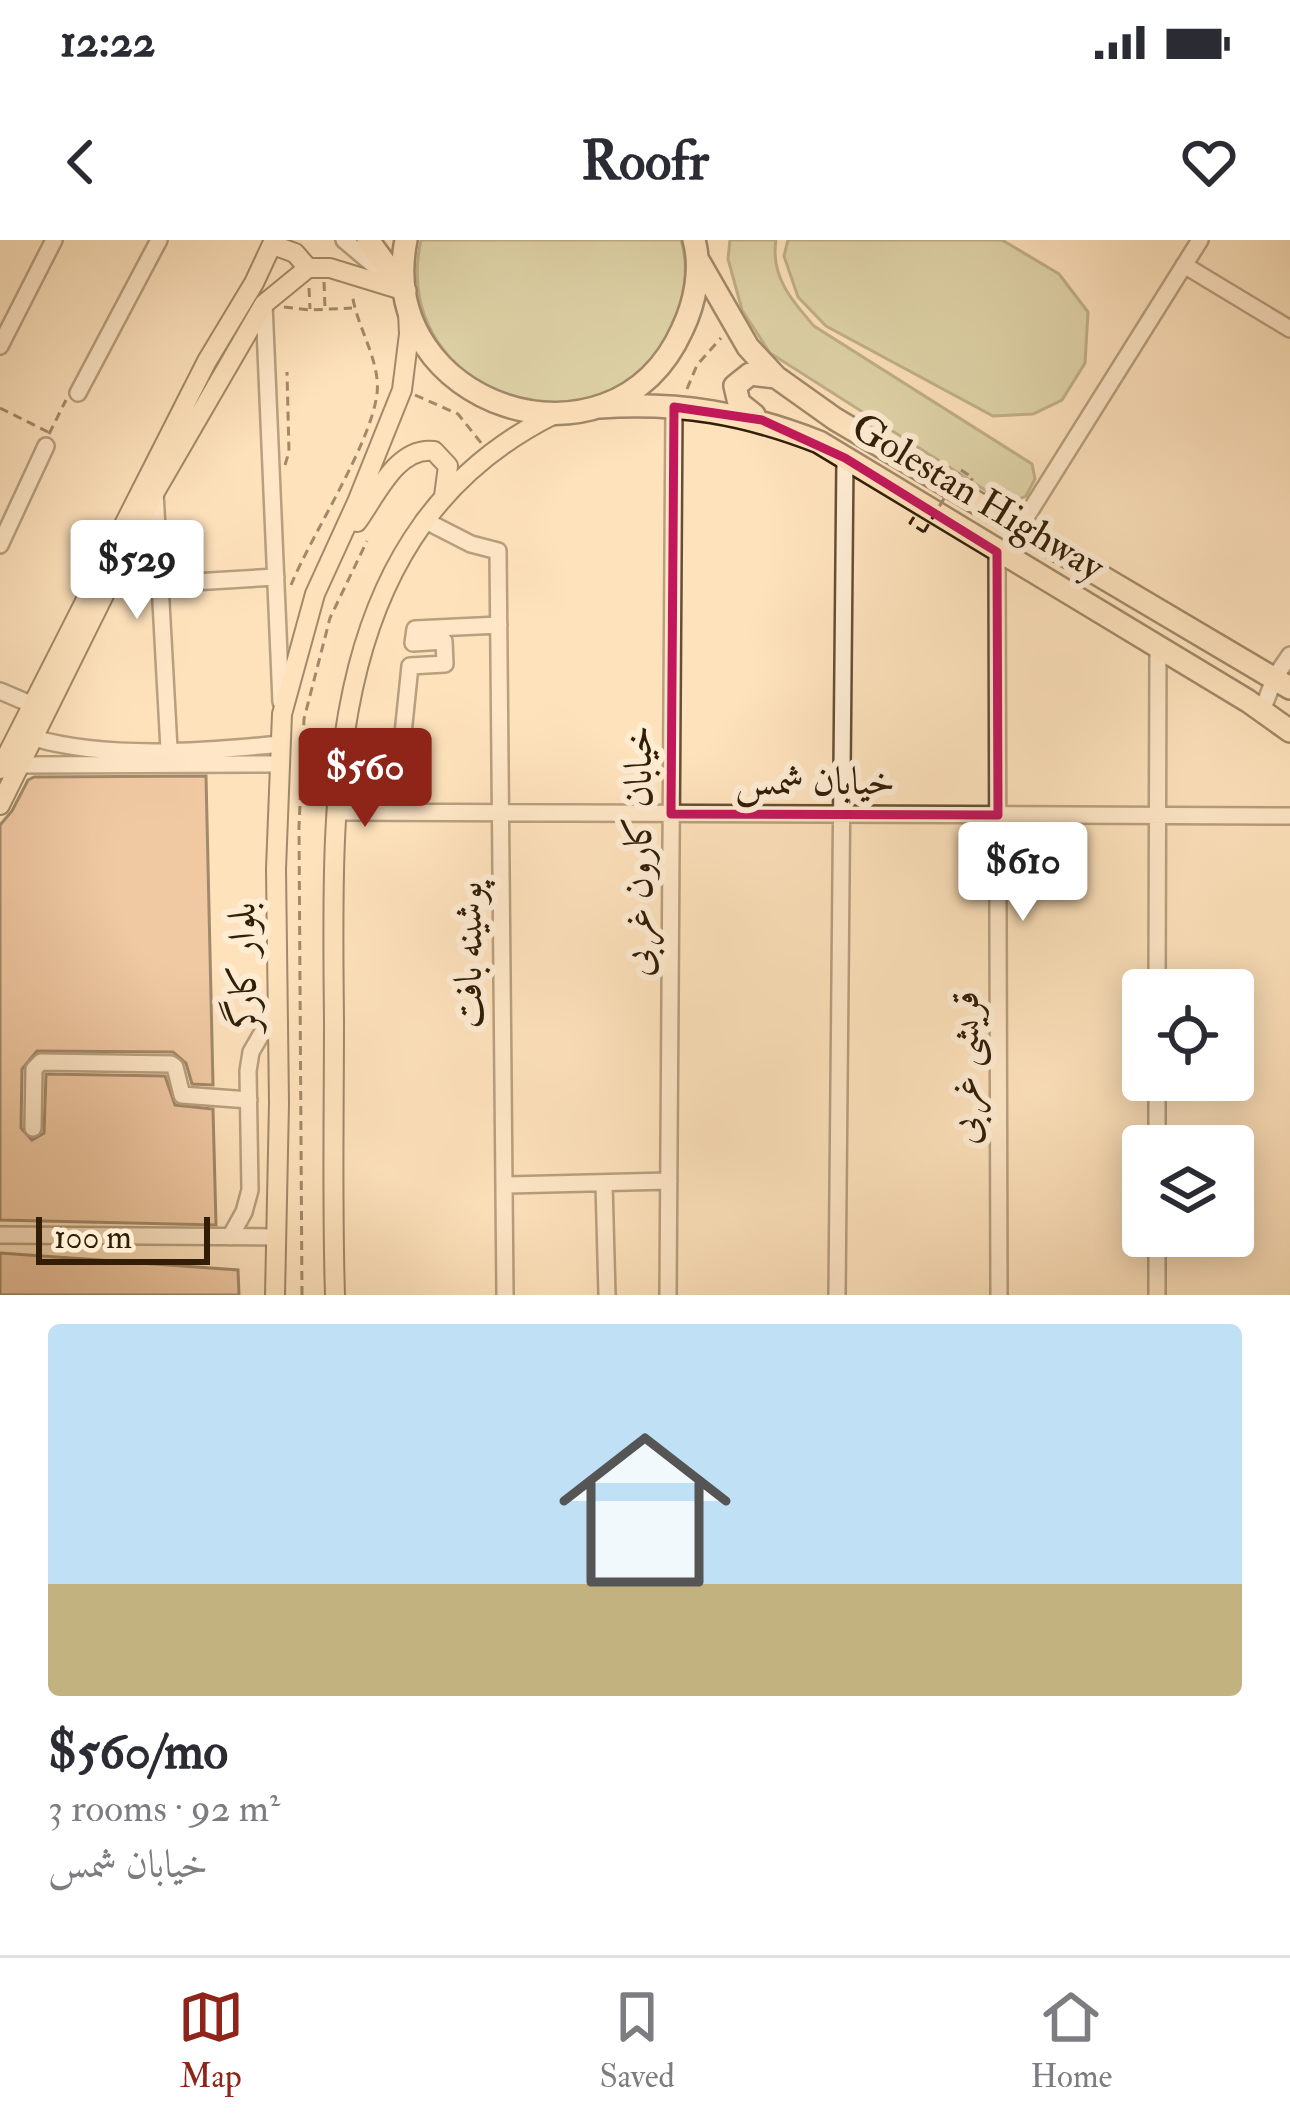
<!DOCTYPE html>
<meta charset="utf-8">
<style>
:root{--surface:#fff;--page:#f7f7f7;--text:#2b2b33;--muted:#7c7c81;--line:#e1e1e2;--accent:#8f2418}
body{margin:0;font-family:"IM FELL Double Pica",Amiri,serif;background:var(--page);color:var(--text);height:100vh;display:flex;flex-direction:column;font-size:45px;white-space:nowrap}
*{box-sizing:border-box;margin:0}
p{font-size:39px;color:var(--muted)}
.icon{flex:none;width:66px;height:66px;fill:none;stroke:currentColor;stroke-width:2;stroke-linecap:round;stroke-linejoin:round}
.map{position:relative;height:1055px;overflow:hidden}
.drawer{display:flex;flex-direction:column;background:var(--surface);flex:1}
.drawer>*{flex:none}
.tools{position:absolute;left:1122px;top:729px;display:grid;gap:24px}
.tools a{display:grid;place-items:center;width:132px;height:132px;border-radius:12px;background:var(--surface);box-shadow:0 6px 30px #0003;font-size:60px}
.scale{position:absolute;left:36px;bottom:30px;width:174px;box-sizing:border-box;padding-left:12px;border:6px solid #321e07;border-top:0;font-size:33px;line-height:42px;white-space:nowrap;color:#321e07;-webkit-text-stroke:9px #feecd3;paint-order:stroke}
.price{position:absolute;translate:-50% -102px;padding:0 27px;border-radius:12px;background:#fff;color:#222;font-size:39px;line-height:78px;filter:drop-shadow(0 3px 6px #0008)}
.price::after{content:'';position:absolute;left:50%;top:72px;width:36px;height:27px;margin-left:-18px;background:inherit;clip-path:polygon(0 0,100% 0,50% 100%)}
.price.selected{background:var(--accent);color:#fff}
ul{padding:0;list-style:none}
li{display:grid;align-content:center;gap:24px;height:636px;padding:0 48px}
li+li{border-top:3px solid var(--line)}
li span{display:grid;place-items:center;height:372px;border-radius:12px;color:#555}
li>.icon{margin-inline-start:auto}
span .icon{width:216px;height:216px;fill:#fffc;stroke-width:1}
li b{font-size:51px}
.status{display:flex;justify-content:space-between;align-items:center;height:84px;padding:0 60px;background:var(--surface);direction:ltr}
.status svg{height:33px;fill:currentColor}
header{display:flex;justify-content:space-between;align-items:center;height:156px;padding:0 48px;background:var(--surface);font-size:54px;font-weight:700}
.menu{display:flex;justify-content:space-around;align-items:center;height:168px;border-top:3px solid var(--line);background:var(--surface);font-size:33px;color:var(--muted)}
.menu a{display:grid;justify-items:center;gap:6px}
.menu .selected{color:var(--accent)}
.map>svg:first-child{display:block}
</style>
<div class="status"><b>12:22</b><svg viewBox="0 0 49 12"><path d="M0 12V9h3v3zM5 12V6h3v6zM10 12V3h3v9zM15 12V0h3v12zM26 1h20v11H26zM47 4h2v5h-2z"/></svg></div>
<header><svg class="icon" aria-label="back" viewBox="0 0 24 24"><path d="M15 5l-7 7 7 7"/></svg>Roofr<svg class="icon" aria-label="heart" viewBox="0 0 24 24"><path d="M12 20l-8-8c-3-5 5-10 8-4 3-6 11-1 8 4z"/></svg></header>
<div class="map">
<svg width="1290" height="1055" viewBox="0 0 1290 1055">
<rect width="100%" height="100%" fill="#fee2bc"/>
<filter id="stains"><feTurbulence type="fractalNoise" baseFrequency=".00167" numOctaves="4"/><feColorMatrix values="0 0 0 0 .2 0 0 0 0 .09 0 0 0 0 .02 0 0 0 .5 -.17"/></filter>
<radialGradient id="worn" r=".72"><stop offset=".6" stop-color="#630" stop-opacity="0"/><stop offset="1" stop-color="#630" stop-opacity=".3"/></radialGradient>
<!-- green -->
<path fill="#bdc493" stroke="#78714d" stroke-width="3" d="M421,0h260c8,26 4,56 -6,80 -58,153 -289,81 -254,-80z
M730,0h46c-6,36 16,61 38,86l218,138 3,15 -9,17 -16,7 -14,-6 -226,-144 -28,-43 -14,-51z
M788,0h214l57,34 29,38 -3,51 -23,37 -29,14 -40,2 -167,-90 -28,-29 -14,-41z"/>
<!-- building -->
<path fill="#e0a884" stroke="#321e07" stroke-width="3" d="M206,536l7,309 -21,-1 -6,-21 -13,-11 -136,-1 -15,18 -1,59 11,12 12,-7 2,-59 119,2 10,29 38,4 3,116 -216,-5v-395l12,-14 16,-31 6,-3z
M0,1013l238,17 1,25h-239z"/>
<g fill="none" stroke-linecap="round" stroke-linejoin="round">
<!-- minor casing -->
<g stroke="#654f34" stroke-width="20">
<path id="minor" d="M344,0l39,33
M1184,25l106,64
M264,64l17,398
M0,106l54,-106
M78,153l81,-153
M155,252l14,257
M424,280l47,24 27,7 7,744
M1020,287l180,-287
M0,305l46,-99
M997,312l2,743
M160,344l116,-7
M0,451l33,14
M1262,471l13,-34 15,-22
M34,498c72,21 171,14 246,6
M20,525l260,-1
M374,570l19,-9 4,-9 13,-126 35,-2 -1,-23 -31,2 2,-14 84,-4
M339,572l951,4
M1157,750l1,-342
M33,888l1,-59 7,-7 130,2 4,3 7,28 67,5
M1157,906v-66
M604,943l3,112
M505,945l164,-4
M0,995l276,2
M230,997l14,-25 6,-22 -2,-119 3,-19 25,-43
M668,1055l6,-888
M837,1055l8,-837
M1157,1055v-59"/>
</g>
<!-- major casing -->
<g stroke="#321e07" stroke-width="22">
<path id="major" d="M273,5l22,8 13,15
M357,282c19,-26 40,-76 77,-71l14,15 -4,30
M0,529l207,-408 47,-78 20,-43
M0,565l155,-313 109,-188 44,-36h22l75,23
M275,1055l4,-192 -3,-234 6,-155 33,-120 42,-92 45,-112 7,-56 -1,-22
M335,1055c-3,-91 -1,-183 -1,-274 -2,-222 -14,-488 217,-605"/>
</g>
<!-- highway casing -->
<g stroke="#321e07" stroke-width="26">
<path id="highway" d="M368,0l37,51
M406,0c-33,166 206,245 276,90 13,-27 20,-61 12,-90
M698,20l50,87 28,30 59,42 455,269
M600,167c80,-5 145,6 219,35l429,259 42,30
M754,175l-15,-12 -4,-17 15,-12 26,3"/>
</g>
<!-- path -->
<path stroke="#321e07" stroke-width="3" stroke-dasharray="9 6" stroke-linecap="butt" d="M324,42l1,26
M309,48l1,21
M284,67l26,3 42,-2
M687,149l10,-24 24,-27
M415,155l43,19 24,30
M0,168l48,24
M49,194l17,-34
M285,225l4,-13 -2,-80
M961,230l12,8 -3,4
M914,277l-4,6 14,9
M291,345c22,-53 79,-139 86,-191 4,-33 -21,-68 -25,-101
M302,1055l-3,-469 5,-107 26,-101 37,-77"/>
<!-- minor -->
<use href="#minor" stroke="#feecd3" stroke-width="15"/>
<!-- major -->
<use href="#major" stroke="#fee2bc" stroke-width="18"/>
<!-- highway -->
<use href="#highway" stroke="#fee2bc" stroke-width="21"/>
<!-- path-bridge -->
<path stroke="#321e07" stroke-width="3" stroke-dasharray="9 6" stroke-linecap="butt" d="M924,292l37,-62"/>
</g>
<!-- marked area -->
<path d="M0 0H1290V1055H0ZM674,167l88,13 83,38 152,94 1,263 -327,-1z" fill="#fee2bc" fill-opacity=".55" fill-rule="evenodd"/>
<path fill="none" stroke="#c2185b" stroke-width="9" stroke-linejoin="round" d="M674,167l88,13 83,38 152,94 1,263 -327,-1z"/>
<g text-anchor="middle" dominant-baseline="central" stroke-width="12" stroke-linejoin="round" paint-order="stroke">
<!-- street labels -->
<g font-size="39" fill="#321e07" stroke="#feecd3">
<text transform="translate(978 257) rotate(31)">Golestan Highway</text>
<text x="815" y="541">خیابان شمس</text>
<text transform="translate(638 611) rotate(-90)">خیابان کارون غربی</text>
<text transform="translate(468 715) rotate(-90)">پوشینه بافت</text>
<text transform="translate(243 727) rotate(-91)">بلوار کارگر</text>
<text transform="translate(965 828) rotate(-90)">قریشی غربی</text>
</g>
</g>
<rect width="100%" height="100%" filter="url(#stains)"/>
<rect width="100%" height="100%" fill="url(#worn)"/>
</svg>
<div class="tools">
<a><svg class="icon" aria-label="locate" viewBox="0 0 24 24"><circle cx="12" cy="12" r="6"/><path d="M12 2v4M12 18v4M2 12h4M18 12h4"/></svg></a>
<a><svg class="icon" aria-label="layers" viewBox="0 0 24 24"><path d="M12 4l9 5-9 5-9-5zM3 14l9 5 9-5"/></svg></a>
</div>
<div class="scale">100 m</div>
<b class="price" style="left:137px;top:382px">$529</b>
<b class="price selected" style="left:365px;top:590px">$560</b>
<b class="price" style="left:1023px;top:684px">$610</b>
</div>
<section class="drawer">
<ul>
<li><span style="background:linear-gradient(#bfe0f5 70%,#c2b280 0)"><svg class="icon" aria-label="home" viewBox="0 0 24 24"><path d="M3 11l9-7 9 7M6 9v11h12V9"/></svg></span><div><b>$560/mo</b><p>3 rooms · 92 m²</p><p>خیابان شمس</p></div></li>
</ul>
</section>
<nav class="menu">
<a class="selected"><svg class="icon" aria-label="map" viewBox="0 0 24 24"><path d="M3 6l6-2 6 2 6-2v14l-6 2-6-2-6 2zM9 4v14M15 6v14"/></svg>Map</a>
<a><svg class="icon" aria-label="saved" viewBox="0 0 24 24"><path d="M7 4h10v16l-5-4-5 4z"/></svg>Saved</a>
<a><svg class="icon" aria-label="home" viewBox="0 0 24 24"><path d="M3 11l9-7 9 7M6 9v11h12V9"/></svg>Home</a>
</nav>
